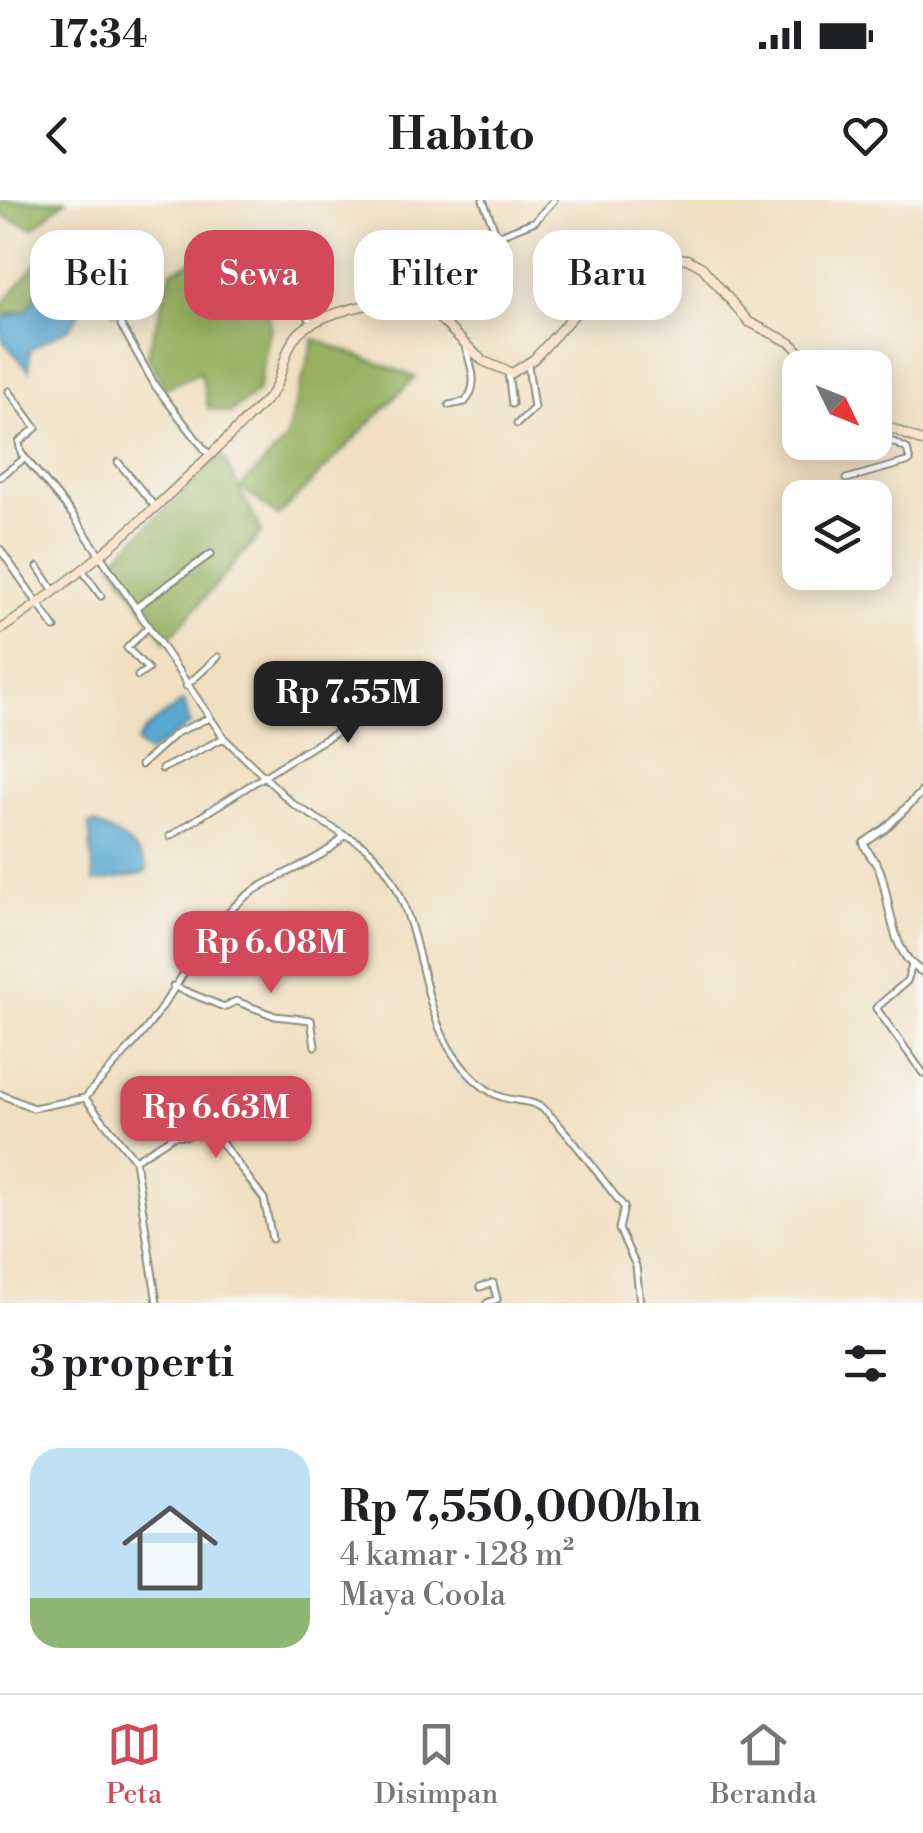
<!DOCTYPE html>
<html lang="id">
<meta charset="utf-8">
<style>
:root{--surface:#fff;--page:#f2f2f2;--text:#202124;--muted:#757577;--line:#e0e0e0;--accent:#d1495b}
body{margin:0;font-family:"Libre Bodoni",serif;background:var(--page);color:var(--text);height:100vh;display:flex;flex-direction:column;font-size:38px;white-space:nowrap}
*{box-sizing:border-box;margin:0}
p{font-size:32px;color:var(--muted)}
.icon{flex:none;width:55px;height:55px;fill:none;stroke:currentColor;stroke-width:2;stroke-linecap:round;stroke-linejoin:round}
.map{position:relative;height:1103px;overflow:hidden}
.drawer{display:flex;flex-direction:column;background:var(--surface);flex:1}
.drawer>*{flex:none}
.hud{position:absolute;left:30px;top:30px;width:865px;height:90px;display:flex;gap:20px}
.needle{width:65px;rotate:133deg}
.fabs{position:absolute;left:782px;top:150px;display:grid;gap:20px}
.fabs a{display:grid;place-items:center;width:110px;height:110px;border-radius:20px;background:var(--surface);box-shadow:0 5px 25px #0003;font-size:50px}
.price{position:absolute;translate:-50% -85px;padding:0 22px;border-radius:20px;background:var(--accent);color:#fff;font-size:32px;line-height:65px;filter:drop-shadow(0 2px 5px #0008)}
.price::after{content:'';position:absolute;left:50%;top:60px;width:30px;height:22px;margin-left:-15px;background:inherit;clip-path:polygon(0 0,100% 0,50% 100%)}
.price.current{background:#222;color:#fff}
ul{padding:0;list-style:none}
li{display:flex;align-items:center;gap:30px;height:250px;padding:0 30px}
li+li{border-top:2px solid var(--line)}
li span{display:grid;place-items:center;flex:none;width:280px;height:200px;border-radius:30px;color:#555}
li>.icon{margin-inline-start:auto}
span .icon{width:120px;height:120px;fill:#fffc;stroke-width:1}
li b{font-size:42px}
h2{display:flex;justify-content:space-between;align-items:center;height:120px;padding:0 30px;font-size:42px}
.pill{padding:0 35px;border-radius:30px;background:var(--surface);box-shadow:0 5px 25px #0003;font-size:35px;line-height:90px}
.pill.current{background:var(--accent);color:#fff}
.status{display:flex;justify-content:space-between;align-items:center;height:70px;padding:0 50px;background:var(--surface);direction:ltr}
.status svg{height:28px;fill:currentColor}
header{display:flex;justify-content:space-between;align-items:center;height:130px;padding:0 30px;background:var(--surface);font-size:45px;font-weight:700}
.dock{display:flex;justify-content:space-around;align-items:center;height:140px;border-top:2px solid var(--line);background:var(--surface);font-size:28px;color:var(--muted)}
.dock a{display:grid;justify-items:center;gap:5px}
.dock .current{color:var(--accent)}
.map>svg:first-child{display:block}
</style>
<div class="status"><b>17:34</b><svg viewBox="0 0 49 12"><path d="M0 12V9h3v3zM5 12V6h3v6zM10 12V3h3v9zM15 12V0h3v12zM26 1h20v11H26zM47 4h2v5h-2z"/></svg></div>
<header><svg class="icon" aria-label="back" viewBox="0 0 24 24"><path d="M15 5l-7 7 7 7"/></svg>Habito<svg class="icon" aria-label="heart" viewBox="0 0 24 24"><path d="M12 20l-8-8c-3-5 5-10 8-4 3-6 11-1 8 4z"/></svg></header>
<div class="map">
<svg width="923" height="1103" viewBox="0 0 923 1103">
<rect width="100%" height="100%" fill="#f6f6f2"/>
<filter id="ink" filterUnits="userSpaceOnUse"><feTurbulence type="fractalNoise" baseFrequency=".01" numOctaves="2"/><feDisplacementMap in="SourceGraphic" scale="20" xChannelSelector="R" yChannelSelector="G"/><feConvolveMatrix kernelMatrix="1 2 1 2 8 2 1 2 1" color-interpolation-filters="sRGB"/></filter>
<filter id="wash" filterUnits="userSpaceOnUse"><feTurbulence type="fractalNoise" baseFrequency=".0048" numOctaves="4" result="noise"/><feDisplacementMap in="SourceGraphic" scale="40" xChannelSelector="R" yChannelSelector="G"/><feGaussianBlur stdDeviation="2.25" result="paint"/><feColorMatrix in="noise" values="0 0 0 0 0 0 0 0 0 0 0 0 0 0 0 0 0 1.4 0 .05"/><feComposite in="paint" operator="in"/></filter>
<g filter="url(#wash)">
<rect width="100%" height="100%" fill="#f0dfc1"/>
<!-- forest -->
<path fill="#96b061" stroke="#5a764a" stroke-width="2.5" d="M0,0h66l-33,28 -33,-13z
M68,26l37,6 45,44 -9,24 -27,14 -10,-38 -18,-21h-28l-30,55 -28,5v-8z
M251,35l20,91 -13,65 -28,22 -22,-5 -7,-36 -36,16 -18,-33 24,-84z
M314,139l101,38 -137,139 -37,-29 44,-46z
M221,253l41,79 -96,110 -54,-80z"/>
<!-- water -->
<path fill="#58a8d2" stroke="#3c7283" stroke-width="2.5" d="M86,55l18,21 -35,52 -39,21 -1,21 -26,-29 -3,-22 28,-9 30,-54z
M184,501l6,23 -41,29 -12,-10 9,-14z
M94,623c22,13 44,20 53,47l-4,4 -49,8 -5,-58z"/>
</g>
<g filter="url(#ink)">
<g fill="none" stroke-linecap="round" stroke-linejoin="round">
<!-- minor casing -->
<g stroke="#888e7a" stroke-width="9">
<path id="minor" d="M483,0l14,36
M283,79l15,17 14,28
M416,96l5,-8 69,-49 45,-18 19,-21
M121,125l35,62 53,68
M508,173l4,31
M9,191l27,37 -17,14 2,11 51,61 152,224 69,66 51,31c-18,27 -78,40 -108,70 -38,37 -58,83 -90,124 -19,24 -42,46 -61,69l50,62 22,143
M449,205l16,-3c15,-17 6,-36 0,-56
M517,224l17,-16 -6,-43
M118,262l38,46
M0,277l25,-19
M846,279l64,-18 -3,-12 -32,-16
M0,349l55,79
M38,367l16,24
M83,371l18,25
M135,408l76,-54
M138,476l10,-7 -21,-21 21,-21
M186,486l32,-29
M141,565l35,-32 33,-15
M162,569l62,-31
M344,635c75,30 69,142 101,205 10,21 36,52 60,58 15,4 30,2 42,14 29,29 51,63 77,95l-5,22 17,37 4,37
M170,636l131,-83 115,-66
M912,766l-5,15 -31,27 47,65
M173,786l51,21 12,-6 39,15 36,4 4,26
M0,894l33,14 52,-10
M135,960l40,-25 12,1 12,-10 13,4 52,69 8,40
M480,1087l13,-4 4,16 -10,4"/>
</g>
<!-- tertiary casing -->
<g stroke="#888e7a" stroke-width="10">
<path id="tertiary" d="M923,591l-37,37 -22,15c3,11 12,17 16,28 11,31 10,84 43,101"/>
</g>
<!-- secondary casing -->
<g stroke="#888e7a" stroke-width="11">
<path id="secondary" d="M875,221l48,21
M0,430c101,-67 182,-146 267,-231 20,-21 13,-55 39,-72 29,-19 77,-25 110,-31l67,65 29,12 22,-14 77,-85 20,-12 32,-5 24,2 15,8 47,55 42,21 25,25"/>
</g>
<!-- minor -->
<use href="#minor" stroke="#fff" stroke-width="5"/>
<!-- tertiary -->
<use href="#tertiary" stroke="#fff" stroke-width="6"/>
<!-- secondary -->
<use href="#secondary" stroke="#fce5d0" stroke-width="8"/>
</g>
</g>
</svg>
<div class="fabs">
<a><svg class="needle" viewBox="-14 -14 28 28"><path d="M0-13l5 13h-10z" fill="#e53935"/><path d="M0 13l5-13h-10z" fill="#757577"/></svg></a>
<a><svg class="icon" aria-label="layers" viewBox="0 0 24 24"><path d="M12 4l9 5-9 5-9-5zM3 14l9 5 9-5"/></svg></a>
</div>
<b class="price current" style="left:348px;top:546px">Rp 7.55M</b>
<b class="price" style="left:271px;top:796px">Rp 6.08M</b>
<b class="price" style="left:216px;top:961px">Rp 6.63M</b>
<div class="hud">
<a class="pill">Beli</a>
<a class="pill current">Sewa</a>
<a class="pill">Filter</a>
<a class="pill">Baru</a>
</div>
</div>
<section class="drawer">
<h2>3 properti<svg class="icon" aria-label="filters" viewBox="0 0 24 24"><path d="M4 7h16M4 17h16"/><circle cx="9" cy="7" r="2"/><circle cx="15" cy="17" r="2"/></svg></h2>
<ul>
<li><span style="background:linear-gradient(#bfe0f5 75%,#8fb573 0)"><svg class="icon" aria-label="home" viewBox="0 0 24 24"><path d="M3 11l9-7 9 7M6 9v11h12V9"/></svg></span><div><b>Rp 7,550,000/bln</b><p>4 kamar · 128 m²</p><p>Maya Coola</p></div></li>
</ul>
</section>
<nav class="dock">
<a class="current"><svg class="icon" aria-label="map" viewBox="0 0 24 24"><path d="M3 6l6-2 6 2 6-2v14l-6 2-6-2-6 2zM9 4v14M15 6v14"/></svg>Peta</a>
<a><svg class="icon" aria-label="saved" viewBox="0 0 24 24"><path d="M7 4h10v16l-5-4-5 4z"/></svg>Disimpan</a>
<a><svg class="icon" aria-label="home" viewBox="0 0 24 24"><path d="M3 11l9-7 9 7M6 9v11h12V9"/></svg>Beranda</a>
</nav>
